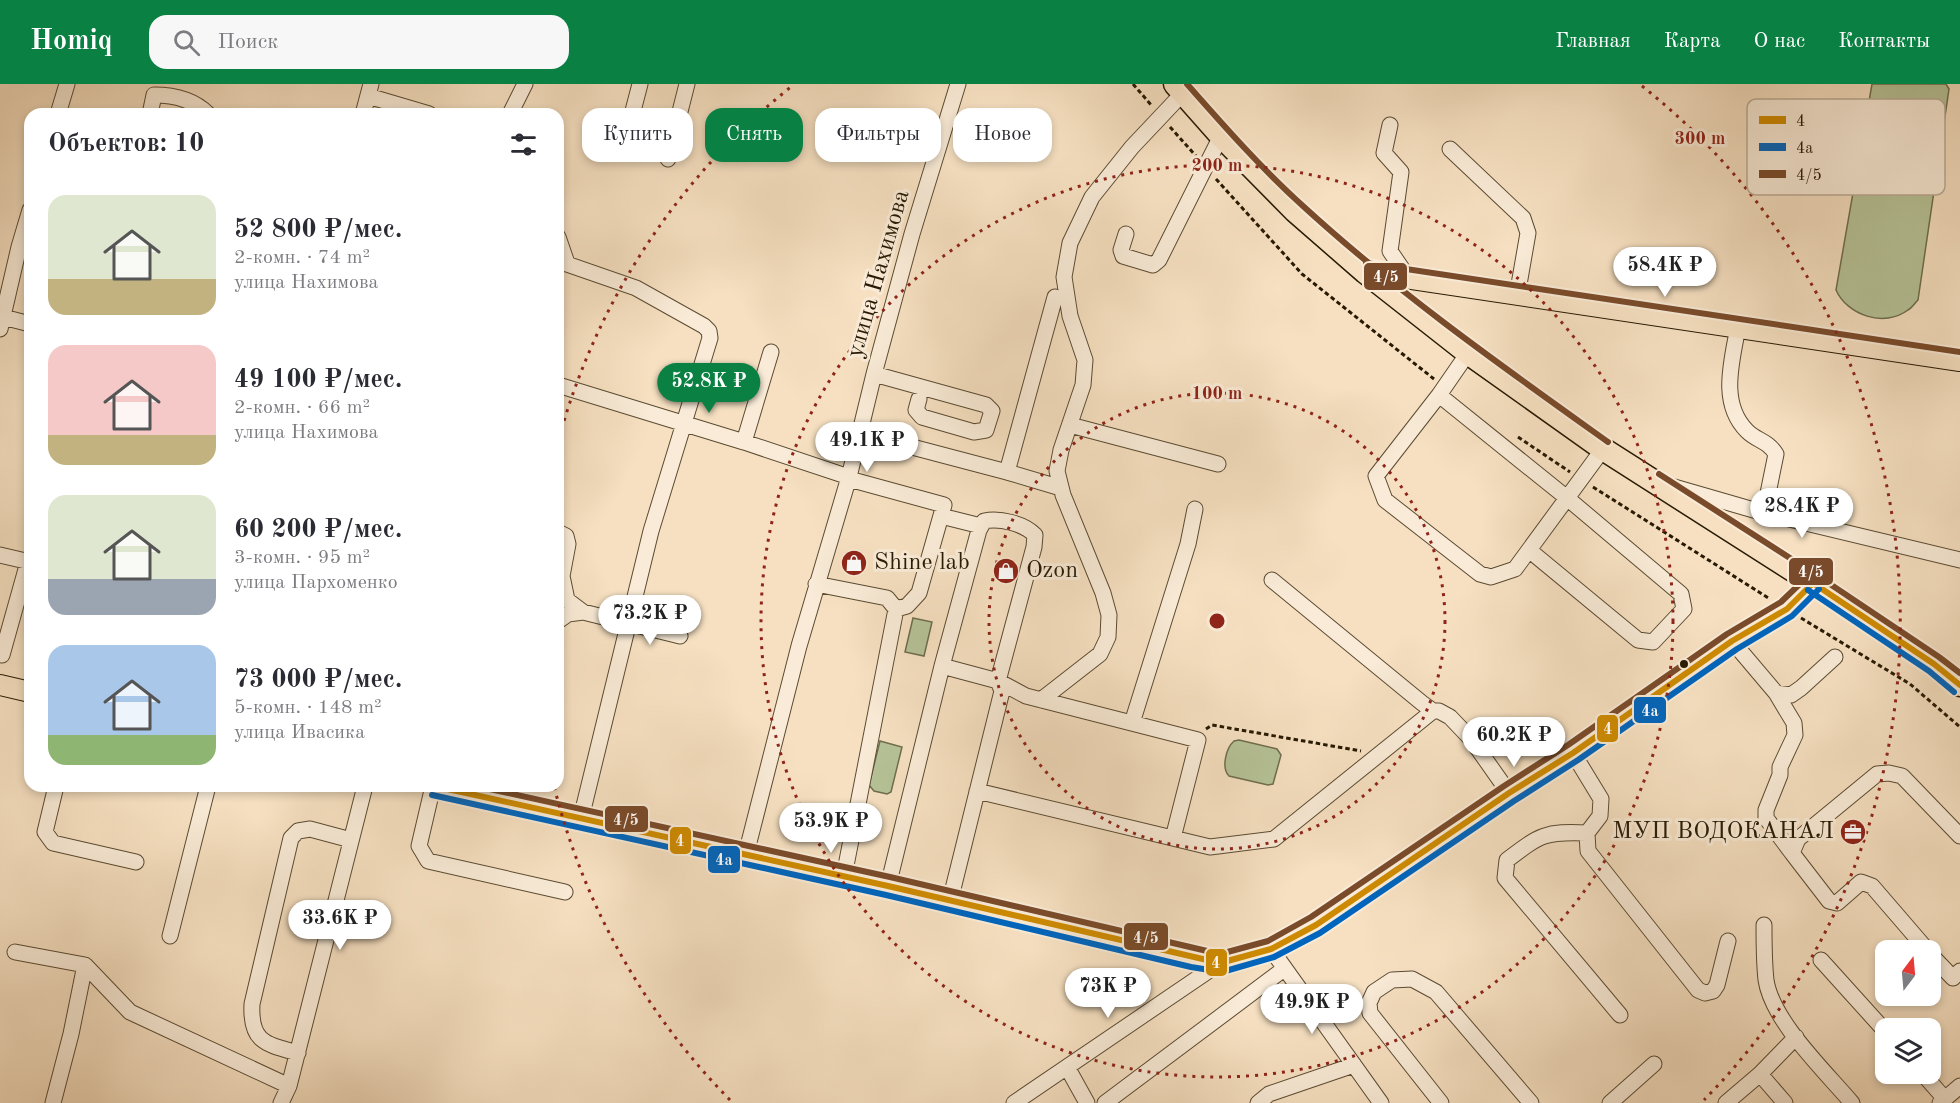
<!DOCTYPE html>
<html lang="ru">
<meta charset="utf-8">
<style>
:root{--surface:#fff;--page:#f7f7f7;--text:#2b2b33;--muted:#7c7c81;--accent:#0b8043}
body{margin:0;font-family:"Old Standard TT",serif;background:var(--page);color:var(--text);height:100vh;display:flex;flex-direction:column;font-size:22px;white-space:nowrap}
*{box-sizing:border-box;margin:0}
p{font-size:20px;color:var(--muted)}
.icon{flex:none;width:33px;height:33px;fill:none;stroke:currentColor;stroke-width:2;stroke-linecap:round;stroke-linejoin:round}
.map{position:relative;flex:1;overflow:hidden}
.sheet{position:absolute;left:24px;top:24px;width:540px;height:684px;display:flex;flex-direction:column;background:var(--surface);border-radius:18px;box-shadow:0 3px 9px #0003}
.sheet>*{flex:none}
.banner{position:absolute;left:582px;top:24px;width:570px;height:54px;display:flex;gap:12px}
.needle{width:39px;rotate:16deg}
.buttons{position:absolute;left:1875px;top:856px;display:grid;gap:12px}
.buttons a{display:grid;place-items:center;width:66px;height:66px;border-radius:12px;background:var(--surface);box-shadow:0 3px 9px #0003;font-size:30px}
.price{position:absolute;translate:-50% -51px;padding:0 14px;border-radius:21px;background:#fff;color:#222;font-size:20px;line-height:39px;filter:drop-shadow(0 2px 3px #0008)}
.price::after{content:'';position:absolute;left:50%;top:36px;width:18px;height:14px;margin-left:-9px;background:inherit;clip-path:polygon(0 0,100% 0,50% 100%)}
.price.active{background:var(--accent);color:#fff}
ul{padding:0;list-style:none}
li{display:flex;align-items:center;gap:18px;height:150px;padding:0 24px}
li span{display:grid;place-items:center;flex:none;width:168px;height:120px;border-radius:18px;color:#555}
li>.icon{margin-inline-start:auto}
span .icon{width:72px;height:72px;fill:#fffc;stroke-width:1}
li b{font-size:26px}
h2{display:flex;justify-content:space-between;align-items:center;height:72px;padding:0 24px;font-size:26px}
.chip{padding:0 21px;border-radius:18px;background:var(--surface);box-shadow:0 3px 9px #0003;font-size:21px;line-height:54px}
.chip.active{background:var(--accent);color:#fff}
header{display:flex;align-items:center;gap:36px;box-sizing:border-box;height:84px;padding:0 30px;background:var(--accent);color:#fff}
header strong{font-size:28px}
nav{display:flex;gap:33px;margin-inline-start:auto;font-size:21px}
.search{width:420px;height:54px;background:var(--page);display:flex;align-items:center;gap:15px;box-sizing:border-box;padding:0 21px;border-radius:18px;color:var(--muted);font-size:22px}
.map>svg:first-child{display:block}
</style>
<header>
<strong>Homiq</strong>
<div class="search"><svg class="icon" aria-label="search" viewBox="0 0 24 24"><circle cx="10" cy="10" r="6"/><path d="M15 15l6 6"/></svg>Поиск</div>
<nav><a>Главная</a><a>Карта</a><a>О нас</a><a>Контакты</a></nav>
</header>
<div class="map">
<svg width="1960" height="1019" viewBox="0 0 1960 1019">
<rect width="100%" height="100%" fill="#f6e0c1"/>
<filter id="stains"><feTurbulence type="fractalNoise" baseFrequency=".00333" numOctaves="4"/><feColorMatrix values="0 0 0 0 .2 0 0 0 0 .09 0 0 0 0 .02 0 0 0 .5 -.17"/></filter>
<radialGradient id="worn" r=".72"><stop offset=".6" stop-color="#630" stop-opacity="0"/><stop offset="1" stop-color="#630" stop-opacity=".3"/></radialGradient>
<!-- green -->
<path fill="#b6c398" stroke="#6e6e4e" stroke-width="1.5" d="M1872,0h74l3,5 -31,211c-3,3 -6,8 -10,10 -24,18 -61,5 -72,-20z
M913,534l19,4 -8,34 -19,-4z
M1239,656l38,9 4,6 -8,29 -5,1 -39,-9c-8,-8 -3,-28 5,-35z
M880,657l22,6 -11,45 -4,2 -13,-3 -5,-6z"/>
<g fill="none" stroke-linecap="round" stroke-linejoin="round">
<!-- minor casing -->
<g stroke="#5b4b32" stroke-width="17">
<path id="minor" d="M368,12l61,18
M58,30l9,-30
M150,30l4,-19c20,0 40,5 54,19
M363,30l8,-30
M510,30l15,-30
M1390,41l-6,28 17,19 -11,79 19,28
M1450,65l73,69 5,15 -11,63
M622,69l18,-69
M668,75l19,-75
M1126,150l-5,16 2,6 30,9 6,-5 62,-124
M558,153l9,26
M558,177l78,27 68,38 5,5 1,7 -59,193 -70,287
M3,233l27,7
M1738,243c-6,34 -19,76 9,104 10,10 20,9 29,23l-12,59
M0,245l19,-82 11,-37
M1468,269l-29,42 -63,81 9,24 95,74 11,3 24,-8 88,-120
M874,290l112,31 6,6 -6,19 -12,2 -52,-15 -6,-7 3,-11
M558,301l186,57 105,35
M1439,311l128,103 114,96 3,15 -31,33 -15,-2 -109,-90
M1070,341l148,39
M859,349l148,39 54,16
M744,358l27,-90
M1007,388l48,-175
M849,395l95,26 -25,88 -12,13 -11,3
M1674,403l90,26 196,47
M941,432l40,10
M558,448l8,4 2,8 -6,32 5,24 16,12 97,24
M0,471l30,7
M1272,496l150,123 11,8h6l11,6 21,22 38,54
M816,500l71,14 9,11 -52,267
M558,537l10,-7 15,-2
M1732,557l44,52 15,2 10,-7 34,-31
M2,571l26,-93
M942,582l56,15 4,10 -52,210
M1776,609l18,30 1,12 -15,32v8l-14,35v8l26,35
M1041,616l59,-46 8,-17 1,-22 -6,-22 -40,-98 -6,-24 4,-21 22,-65 2,-25 -15,-44 -6,-39 6,-34 22,-46 40,-50 51,-54
M1132,639l56,-179 7,-35
M1573,669l28,46 -1,17 -13,17 1,18 110,139 7,3 8,-2 4,-6 11,-44
M56,702l-11,46 8,11 83,19
M433,702l-14,60 9,15 137,31
M977,707l233,56 64,-8 159,-128
M1587,749c-42,-2 -47,2 -80,27l-2,18 115,137
M746,770l53,-208 50,-169 25,-103 38,-140 46,-150
M888,802l54,-220 37,-136 5,-9c16,-3 39,2 51,14l-1,12 -36,134 28,15 172,44 -25,98
M1764,841c0,18 0,37 2,55 6,41 59,91 86,123
M170,852l38,-150
M1271,865l110,154
M1928,867l-56,-65 -11,-4 -24,21 -8,-2 -37,-48 6,-14 79,-65 12,-1 13,3 58,60
M15,868l70,13 45,47 159,74
M1930,870l23,24 7,-7
M1821,876l65,72
M298,969c-33,-9 -48,-11 -46,-49l39,-166 7,-7 12,-2 41,11
M1067,983l20,36
M1760,990l36,-37
M1923,990l22,25
M53,1019l18,-69 14,-69
M281,1019l8,-17 76,-300
M1014,1019l206,-140
M1105,1019l179,-134
M1258,1019l11,-9 85,-29
M1441,1019l-71,-90 -1,-10 5,-11 18,-12 20,-1 24,13 95,111
M1610,1019l44,-39
M1726,1019l34,-29 25,29
M1940,1019l20,-17"/>
</g>
<!-- major casing -->
<g stroke="#271903" stroke-width="22">
<path id="major" d="M1365,188l595,89
M0,601l30,7
M434,702l454,100 305,72 27,5 51,-14 45,-24 193,-132 64,-40 159,-112 55,-32 26,-26"/>
</g>
<!-- highway casing -->
<g stroke="#271903" stroke-width="25">
<path id="highway" d="M1175,0l46,52 74,75 70,61 103,81 135,96 210,134 121,81 26,21"/>
</g>
<!-- path -->
<path stroke="#271903" stroke-width="3" stroke-dasharray="4.5 3" stroke-linecap="butt" d="M1133,0l19,22
M1170,43l26,29
M1216,95l86,95 132,105
M1518,353l52,35
M1593,403l177,112
M1801,534l109,66 50,43
M1206,645l6,-4 149,26"/>
<!-- minor -->
<use href="#minor" stroke="#f9ebd7" stroke-width="15"/>
<!-- major -->
<use href="#major" stroke="#f6e0c1" stroke-width="20"/>
<!-- highway -->
<use href="#highway" stroke="#f6e0c1" stroke-width="22"/>
<!-- bus-1 casing -->
<g stroke="#f9ebd7" stroke-width="10">
<path id="bus-1" d="M1813,499l121,81 26,21
M434,702l454,100 332,77 51,-14 45,-24 193,-132 64,-40 159,-112 55,-32 26,-26"/>
</g>
<!-- bus-2 casing -->
<g stroke="#f9ebd7" stroke-width="10">
<path id="bus-2" d="M1808,506l121,81 25,21
M432,711l454,100 305,72 31,5 52,-15 46,-24 194,-132 64,-41 159,-111 55,-33 27,-27"/>
</g>
<!-- bus-3 casing -->
<g stroke="#f9ebd7" stroke-width="10">
<path id="bus-3" d="M1187,0c37,42 74,84 116,122 95,87 200,161 305,236
M1366,179l594,89
M1659,390l159,102 121,81 21,16
M476,702l414,91 330,77 48,-13 43,-24 193,-131 64,-41 159,-111 54,-32 26,-25"/>
</g>
<!-- bus-1 -->
<use href="#bus-1" stroke="#cd8a01" stroke-width="6"/>
<!-- bus-2 -->
<use href="#bus-2" stroke="#0065bd" stroke-width="6"/>
<!-- bus-3 -->
<use href="#bus-3" stroke="#7a4b2a" stroke-width="6"/>
</g>
<!-- distance rings -->
<g fill="none" stroke="#8f2418" stroke-width="3" stroke-dasharray="3 6">
<circle cx="1217" cy="537" r="228"/>
<circle cx="1217" cy="537" r="456"/>
<path d="M730 1016A683 683 0 0 1 554 702M559 354A683 683 0 0 1 792 2M1642 2A683 683 0 0 1 1704 1016"/>
</g>
<!-- icons -->
<defs>
<g id="shop-disc" transform="scale(1.35)"><circle r="9.5" fill="#8f2418" stroke="#f9ebd7"/><path d="M-5-2.5h2.3a2.7 3.5 0 0 1 5.4 0H5L5.5 6h-11ZM-1.5-2.5h3a1.5 2.3 0 0 0-3 0Z" fill="#fff"/></g>
<g id="office-disc" transform="scale(1.35)"><circle r="9.5" fill="#8f2418" stroke="#f9ebd7"/><path d="M-6-3h4V-5.5h4V-3h4V5H-6ZM-1-4.5V-3h2v-1.5ZM-6 0V1H6V0Z" fill="#fff"/></g>
</defs>
<g fill-rule="evenodd">
<use href="#shop-disc" x="854" y="479"/>
<use href="#shop-disc" x="1006" y="487"/>
<use href="#office-disc" x="1853" y="748"/>
</g>
<!-- markers -->
<circle fill="#271903" stroke="#f9ebd7" stroke-width="2" cx="1684" cy="580" r="5"/>
<g text-anchor="middle" dominant-baseline="central" stroke-width="6" stroke-linejoin="round" paint-order="stroke">
<!-- street labels -->
<g font-size="24" fill="#271903" stroke="#f9ebd7">
<text transform="translate(879 190) rotate(-74)">улица Нахимова</text>
</g>
<!-- poi labels -->
<g font-size="24" fill="#271903" stroke="#f9ebd7" text-anchor="start">
<text x="874" y="479">Shine lab</text>
<text x="1026" y="487">Ozon</text>
<text x="1834" y="748" text-anchor="end">МУП ВОДОКАНАЛ</text>
</g>
</g>
<!-- legend -->
<rect x="1747" y="15" width="198" height="96" rx="9" fill="#f9ebd7" stroke="#baac97" stroke-width="1.5"/>
<rect x="1759" y="32" width="27" height="8" fill="#cd8a01"/>
<rect x="1759" y="59" width="27" height="8" fill="#0065bd"/>
<rect x="1759" y="86" width="27" height="8" fill="#7a4b2a"/>
<g font-size="16" fill="#271903">
<text x="1796" y="42">4</text>
<text x="1796" y="69">4а</text>
<text x="1796" y="96">4/5</text>
</g>
<circle cx="1217" cy="537" r="9" fill="#8f2418" stroke="#f9ebd7" stroke-width="3"/>
<g font-size="18" text-anchor="middle" font-weight="bold" fill="#8f2418" stroke="#f9ebd7" stroke-width="6" stroke-linejoin="round" paint-order="stroke">
<text x="1700" y="60">300 m</text>
<text x="1217" y="87">200 m</text>
<text x="1217" y="315">100 m</text>
</g>
<g stroke="#f9ebd7" stroke-width="2">
<rect x="1363" y="178" width="45" height="29" rx="6" fill="#7a4b2a"/>
<rect x="1788" y="473" width="46" height="29" rx="6" fill="#7a4b2a"/>
<rect x="1633" y="612" width="34" height="28" rx="6" fill="#0065bd"/>
<rect x="1596" y="630" width="23" height="29" rx="6" fill="#cd8a01"/>
<rect x="604" y="721" width="45" height="28" rx="6" fill="#7a4b2a"/>
<rect x="669" y="742" width="23" height="29" rx="6" fill="#cd8a01"/>
<rect x="707" y="761" width="34" height="29" rx="6" fill="#0065bd"/>
<rect x="1123" y="838" width="46" height="29" rx="6" fill="#7a4b2a"/>
<rect x="1205" y="864" width="23" height="29" rx="6" fill="#cd8a01"/>
</g>
<g font-size="16" text-anchor="middle" font-weight="bold" fill="#fff">
<text x="1386" y="198">4/5</text>
<text x="1811" y="493">4/5</text>
<text x="1650" y="632">4а</text>
<text x="1608" y="650">4</text>
<text x="626" y="741">4/5</text>
<text x="680" y="762">4</text>
<text x="724" y="781">4а</text>
<text x="1146" y="859">4/5</text>
<text x="1216" y="884">4</text>
</g>
<rect width="100%" height="100%" filter="url(#stains)"/>
<rect width="100%" height="100%" fill="url(#worn)"/>
</svg>
<div class="buttons">
<a><svg class="needle" viewBox="-14 -14 28 28"><path d="M0-13l5 13h-10z" fill="#e53935"/><path d="M0 13l5-13h-10z" fill="#7c7c81"/></svg></a>
<a><svg class="icon" aria-label="layers" viewBox="0 0 24 24"><path d="M12 4l9 5-9 5-9-5zM3 14l9 5 9-5"/></svg></a>
</div>
<b class="price" style="left:1665px;top:214px">58.4K ₽</b>
<b class="price active" style="left:709px;top:330px">52.8K ₽</b>
<b class="price" style="left:867px;top:389px">49.1K ₽</b>
<b class="price" style="left:1802px;top:455px">28.4K ₽</b>
<b class="price" style="left:650px;top:562px">73.2K ₽</b>
<b class="price" style="left:1514px;top:684px">60.2K ₽</b>
<b class="price" style="left:831px;top:770px">53.9K ₽</b>
<b class="price" style="left:340px;top:867px">33.6K ₽</b>
<b class="price" style="left:1108px;top:935px">73K ₽</b>
<b class="price" style="left:1312px;top:951px">49.9K ₽</b>
<div class="banner">
<a class="chip">Купить</a>
<a class="chip active">Снять</a>
<a class="chip">Фильтры</a>
<a class="chip">Новое</a>
</div>
<section class="sheet">
<h2>Объектов: 10<svg class="icon" aria-label="filters" viewBox="0 0 24 24"><path d="M4 7h16M4 17h16"/><circle cx="9" cy="7" r="2"/><circle cx="15" cy="17" r="2"/></svg></h2>
<ul>
<li><span style="background:linear-gradient(#dfe7d0 70%,#c2b280 0)"><svg class="icon" aria-label="home" viewBox="0 0 24 24"><path d="M3 11l9-7 9 7M6 9v11h12V9"/></svg></span><div><b>52 800 ₽/мес.</b><p>2-комн. · 74 m²</p><p>улица Нахимова</p></div></li>
<li><span style="background:linear-gradient(#f6c9c9 75%,#c2b280 0)"><svg class="icon" aria-label="home" viewBox="0 0 24 24"><path d="M3 11l9-7 9 7M6 9v11h12V9"/></svg></span><div><b>49 100 ₽/мес.</b><p>2-комн. · 66 m²</p><p>улица Нахимова</p></div></li>
<li><span style="background:linear-gradient(#dfe7d0 70%,#9aa5b1 0)"><svg class="icon" aria-label="home" viewBox="0 0 24 24"><path d="M3 11l9-7 9 7M6 9v11h12V9"/></svg></span><div><b>60 200 ₽/мес.</b><p>3-комн. · 95 m²</p><p>улица Пархоменко</p></div></li>
<li><span style="background:linear-gradient(#a9c7e8 75%,#8fb573 0)"><svg class="icon" aria-label="home" viewBox="0 0 24 24"><path d="M3 11l9-7 9 7M6 9v11h12V9"/></svg></span><div><b>73 000 ₽/мес.</b><p>5-комн. · 148 m²</p><p>улица Ивасика</p></div></li>
</ul>
</section>
</div>
